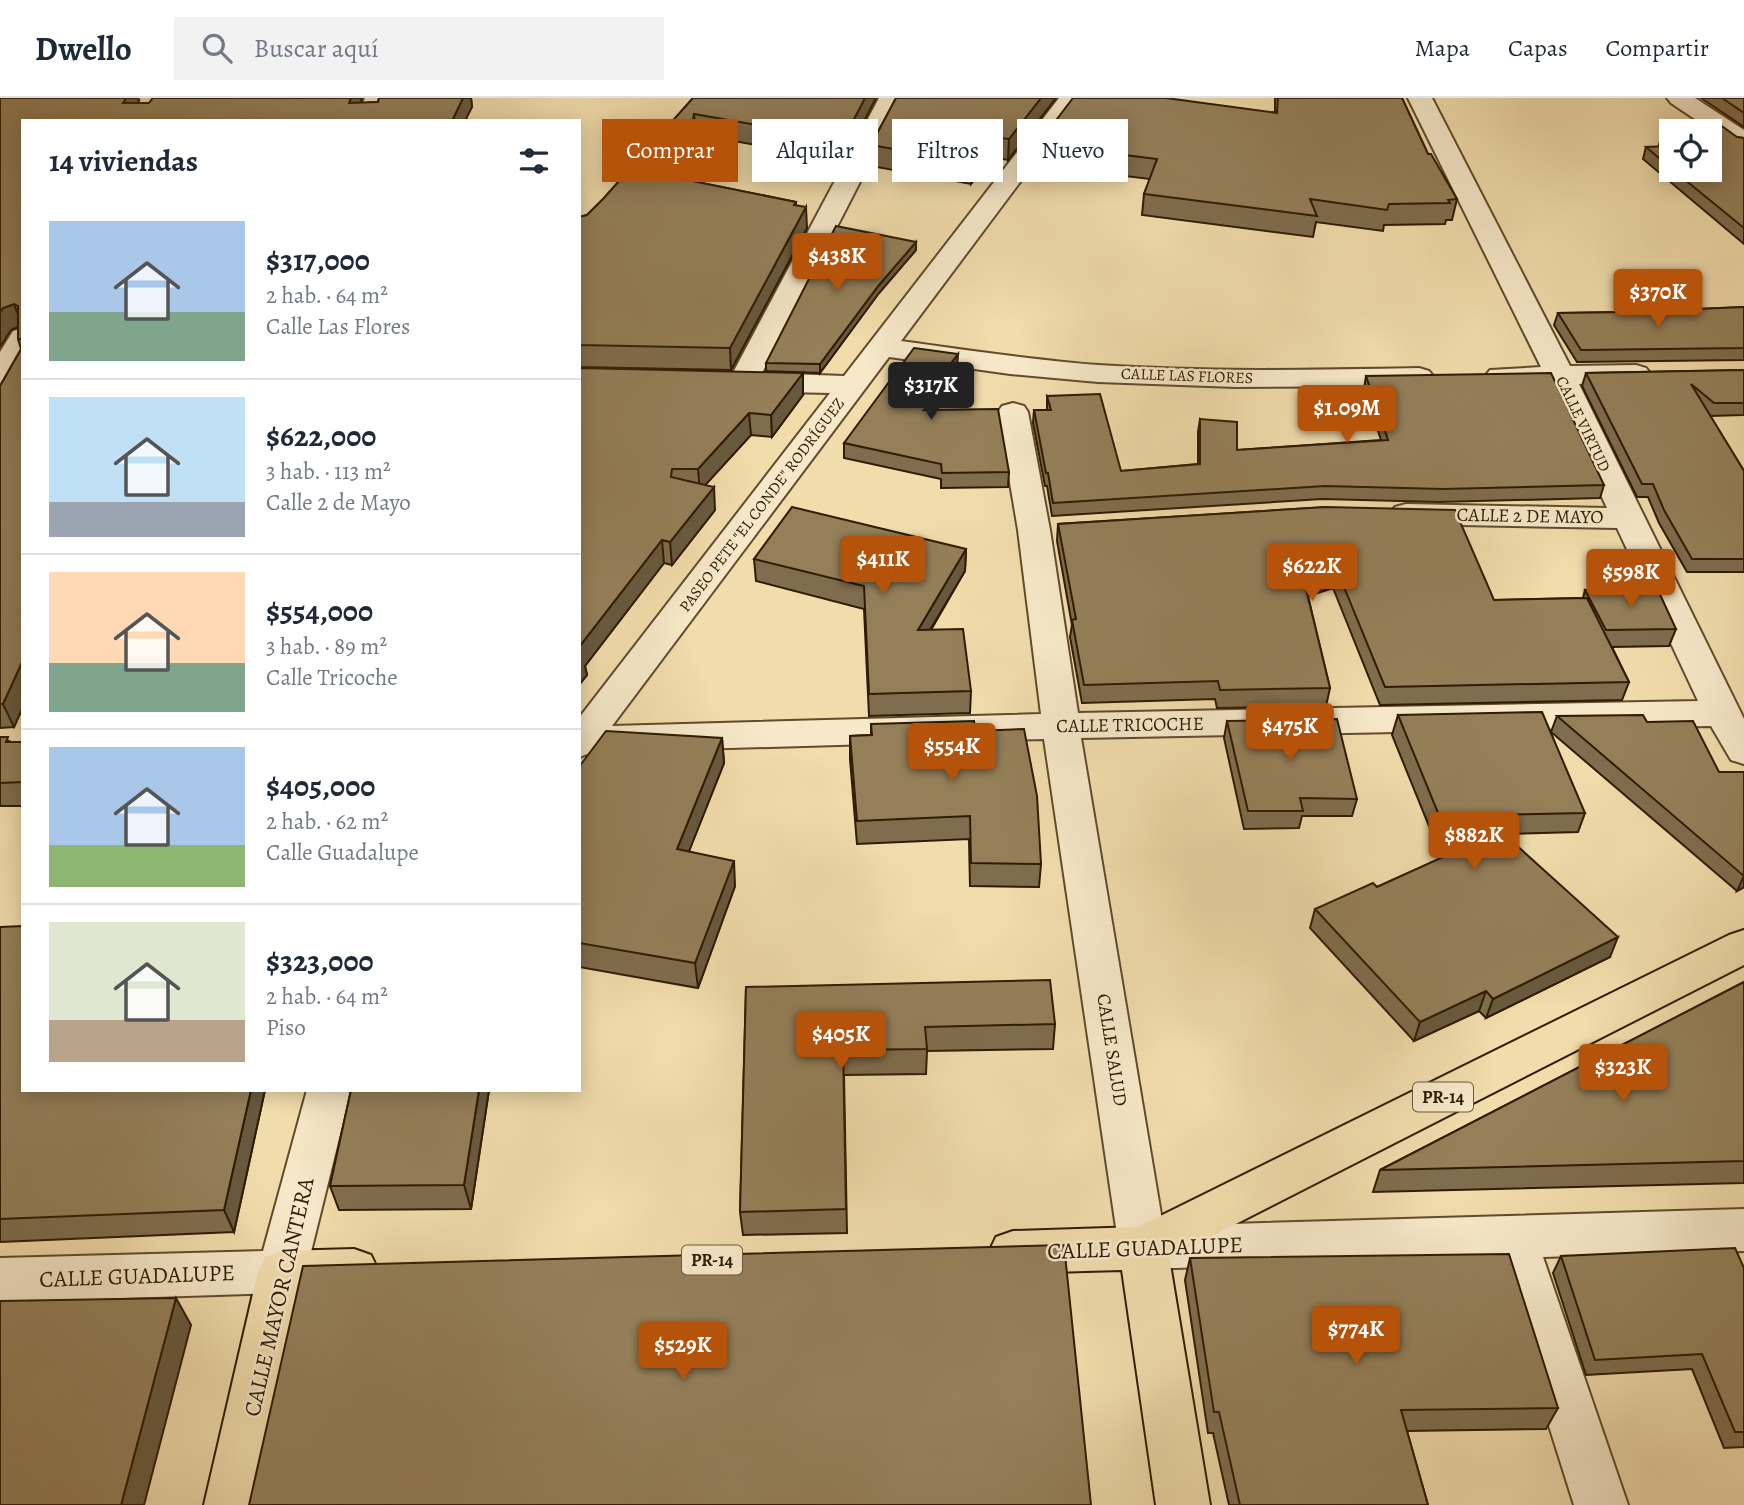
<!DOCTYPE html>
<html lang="es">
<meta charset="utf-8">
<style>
:root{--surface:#fff;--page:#f2f2f3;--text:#1f2937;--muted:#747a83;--line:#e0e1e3;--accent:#b45309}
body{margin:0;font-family:Alegreya,serif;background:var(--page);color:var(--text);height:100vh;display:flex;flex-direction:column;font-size:26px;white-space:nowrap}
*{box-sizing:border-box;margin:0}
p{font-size:23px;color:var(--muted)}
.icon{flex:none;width:38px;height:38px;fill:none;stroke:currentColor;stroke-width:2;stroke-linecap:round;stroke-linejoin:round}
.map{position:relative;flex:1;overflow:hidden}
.sheet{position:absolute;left:21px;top:21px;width:560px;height:973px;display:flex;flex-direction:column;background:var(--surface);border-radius:0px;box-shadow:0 4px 18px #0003}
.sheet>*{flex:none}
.top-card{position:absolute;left:602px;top:21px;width:665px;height:63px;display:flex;gap:14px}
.buttons{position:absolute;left:1659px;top:21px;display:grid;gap:14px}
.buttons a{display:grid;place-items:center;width:63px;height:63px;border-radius:0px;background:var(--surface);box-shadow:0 4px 18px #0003;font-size:35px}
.price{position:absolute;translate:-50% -60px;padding:0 16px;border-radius:7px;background:var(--accent);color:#fff;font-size:23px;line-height:46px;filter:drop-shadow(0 2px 4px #0008)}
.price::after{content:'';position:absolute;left:50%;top:42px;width:21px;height:16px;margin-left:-10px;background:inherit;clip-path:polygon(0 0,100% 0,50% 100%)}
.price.active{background:#222;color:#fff}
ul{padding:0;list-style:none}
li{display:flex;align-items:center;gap:21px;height:175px;padding:0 28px}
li+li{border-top:2px solid var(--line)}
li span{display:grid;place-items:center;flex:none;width:196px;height:140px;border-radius:0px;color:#555}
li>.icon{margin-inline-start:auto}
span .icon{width:84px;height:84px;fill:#fffc;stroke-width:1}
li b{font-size:30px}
h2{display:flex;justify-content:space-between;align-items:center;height:84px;padding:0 28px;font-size:30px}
.pill{padding:0 24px;border-radius:0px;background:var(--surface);box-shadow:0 4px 18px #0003;font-size:24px;line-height:63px}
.pill.active{background:var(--accent);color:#fff}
header{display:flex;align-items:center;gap:42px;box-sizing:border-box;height:98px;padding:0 35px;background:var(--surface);border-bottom:2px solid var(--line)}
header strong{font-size:33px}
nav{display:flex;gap:38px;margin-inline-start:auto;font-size:24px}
.search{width:490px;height:63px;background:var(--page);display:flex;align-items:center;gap:18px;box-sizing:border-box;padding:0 24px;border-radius:0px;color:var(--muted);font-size:26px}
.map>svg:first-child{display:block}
</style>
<header>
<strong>Dwello</strong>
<div class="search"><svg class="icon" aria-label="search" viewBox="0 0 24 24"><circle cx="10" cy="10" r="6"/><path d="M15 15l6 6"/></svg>Buscar aquí</div>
<nav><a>Mapa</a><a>Capas</a><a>Compartir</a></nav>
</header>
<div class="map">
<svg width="1744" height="1407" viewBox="0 0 1744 1407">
<rect width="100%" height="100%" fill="#f1dcab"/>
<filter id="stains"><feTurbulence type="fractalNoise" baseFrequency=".00286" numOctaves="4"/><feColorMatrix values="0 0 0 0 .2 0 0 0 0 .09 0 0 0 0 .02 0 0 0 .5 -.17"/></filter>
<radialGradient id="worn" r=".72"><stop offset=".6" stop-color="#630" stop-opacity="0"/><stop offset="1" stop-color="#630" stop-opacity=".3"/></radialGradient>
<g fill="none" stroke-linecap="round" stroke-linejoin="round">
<!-- minor casing -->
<g stroke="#604b2b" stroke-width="4">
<path id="minor" d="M365,0h24l-10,23h-24z
M879,0h24l-141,275 82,3 215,-278h24l-182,243c66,9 131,19 197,24 107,7 214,5 321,3l10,3 5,6 -5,6 -10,3 -183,1 -138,-5 -88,-8 -121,-17 -277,369 429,-12 -23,-184 -20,-118 4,-6 11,-3 11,3 4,6 22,118 28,183 620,-12 -81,-173 -211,-4 -11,-3 -5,-7 5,-7 11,-3 201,4 -58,-124 -49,1 -10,-3 -5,-6 5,-6 51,-3 -133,-269h24l138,268 66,-1 10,3 5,6 -5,6 -67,4 165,335v45l-13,-4 -20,-34 -630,12 82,488 581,-17v42l-201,6 85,248h-54l-78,-247 -353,11 -17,-6 -7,-15 -75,-509 -451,13 -14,5v-39l251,-325 -87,-2 -11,-3 -4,-6z
M1667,0h28l49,32v18l-9,-2 -64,-43z
M23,230v36l-12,20 -11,3v-35l13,-21z
M307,992h44l-45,182 -7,15 -17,6 -282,9v-44l263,-7z"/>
</g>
<!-- major casing -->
<g stroke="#301b00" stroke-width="4">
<path id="major" d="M1744,832v35l-575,293 41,247h-54l-34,-235 -109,3 -17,-6 -7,-15 7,-15 17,-6 125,-4 591,-292z
M354,1151l17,6 7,15 -7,15 -17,6 -52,2 -44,212h-54l54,-233 7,-15 17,-6z"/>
</g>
<!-- minor -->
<use href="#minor" fill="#f6e8c8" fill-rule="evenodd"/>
<!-- major -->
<use href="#major" fill="#f1dcab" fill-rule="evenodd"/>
</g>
<!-- wall -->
<path fill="#7f6d4d" stroke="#301b00" stroke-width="2" d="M0,0l139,2 -1,3h11l4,-5h209l-1,5 17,-1 1,-4h92l1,9 -449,14v586l-9,20 -14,1v-342l21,-37 -3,-10v-12l-7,3z
M693,0h183l-33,63 -147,-27 -9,46 109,22v3l11,23 -76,142 -152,-3v-150l8,-2 17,-17z
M896,0h160l-48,62 -16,-3 -21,27 -100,-18v-21z
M1275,0h127l26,56 29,45 -5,21h-6l-1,4 -61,1 -1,6 -67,-9 -3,15 -171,-22 2,-21 6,-15 -114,-14 2,-21 237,-32z
M1701,0h43v29z
M1671,34v38h39l27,-33 7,1v106l-101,-85 3,-12h15l-2,-2 3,-11z
M916,152l-37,43 -59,80 -54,-2v-8z
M1744,209v53l-167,2 -23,-37 4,-12 69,-1z
M579,270l224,27 -31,42 -21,-2 -46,50 10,25 -43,55 -8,-2 -79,103 2,9 -8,10z
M957,270l-9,13h1l-1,14 -12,15 73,62 -1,15 -67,1v-9l-97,-21v-15z
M1744,272v45l-34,1 34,55v101h-57l-28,-49 -11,-26h-11l-55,-111 4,-13z
M1366,278l238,109 -4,13 -161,4 -117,-3 -270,17 -5,-30h-2l-12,-63 1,-13h13v-14l74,75 77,-7v-32l2,-13 37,31 144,-10 -17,-51z
M1326,409l168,93 89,-2 2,-8 91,39 -7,17 -57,1 17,35 -7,18 -242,5 -47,-117 -25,8 22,92 -4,18 -109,2 -2,-9 -133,4 -12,-66 2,-12 -15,-84 1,-17z
M966,451l-1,22 -34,59 40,61 -1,22 -101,3 -5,-107 -108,-28 -2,-22z
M1398,617l187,98 -7,19 -74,2 106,123 -124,61 -7,-7 -65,30 -104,-113 5,-19 62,-22 65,-29 -50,-123z
M1557,618l90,6 72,50h25v115l-7,4 -186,-159z
M1227,623l130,78 -5,17h-50l-3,12 -55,1 -20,-91z
M871,626l105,7 65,133 -2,23 -69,-1 -1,-47 -112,5 -7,-85v-23l21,-1z
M0,639l11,5h12v64h-23z
M722,640l2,25 -35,88 46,35 -37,102 -119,-21v-200z
M0,829l23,163h242l-31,142 -234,10z
M1744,884v201l-371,9 7,-22z
M746,889l309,37 -2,25 -126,2 -1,23 -82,1 3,158 -104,2 -3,-23z
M351,992h138l-18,119 -132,1 -9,-24z
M1561,1158l183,12v179l-20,1 -32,-79 -106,6 -33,-102z
M1190,1160l368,150 -12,21 -139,2 21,74h-199l-16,-72h-5l-23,-153z"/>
<!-- shaded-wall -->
<path fill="#68593e" stroke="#301b00" stroke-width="2" d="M126,0h12l1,2 -9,21 -7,-18z
M351,0h11l-8,23 -5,-18z
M463,0h8l1,9 -7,14h-13z
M865,0h11l-33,63v-21z
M1041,0h15l-48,62 1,-21z
M694,16l2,20 -13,66 -1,-21z
M993,39l-1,20 -21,27 1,-21z
M806,109l1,21 -76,142 -1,-22z
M916,144v8l-37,43 -59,80v-9l59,-79z
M14,206l8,21 -11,5 -11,17v-35l3,-4z
M958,256l-1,14 -18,25v-14z
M803,275v22l-31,42 -1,-22z
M949,283l-1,14 -24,29v-14z
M749,315l2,22 -51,56 -2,-22z
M714,389l1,23 -43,55 -2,-23z
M662,442l2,23 -79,103 2,9 -8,10v-38z
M966,451l-1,22 -48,81 1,-22z
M1337,472l-4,18 -33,10 4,-17z
M23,562v47l-9,20 -11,-23z
M722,640l2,25 -44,111 -3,-25z
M734,763l1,25 -37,102 -3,-25z
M1744,778v11l-7,4z
M1618,839l-8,20 -124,61 7,-19z
M1486,893l-7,20 -65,30 6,-19z
M251,992h14l-31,142 -10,-22z
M479,992h10l-18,119 -7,-24z
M176,1200l15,27 -47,180h-23z"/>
<!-- building -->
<path fill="#947f59" stroke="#301b00" stroke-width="2" d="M0,0h126l-3,5h26l4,-5h198l-2,5 29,-1 1,-4h84l-11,23h-429v218h-5v-33l-4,-2 -11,4 -3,4z
M693,0h172l-22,42 -149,-26 -12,65 114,23 -2,3 12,2 -76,141 -151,-3v-128l8,-2 17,-17z
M896,0h145l-32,41 -16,-2 -21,26 -101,-18z
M1073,0h93l111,15 1,-15h124l26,56h3l26,45 -9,1 2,3 -61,1 -2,6 -77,-11 7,17 -173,-22 13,-35 -119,-15z
M1722,0h22v15z
M1719,26l18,13 7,1v90l-71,-58h37v-39h-34z
M1671,34v8l-9,-6z
M1671,48v22l-25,-21z
M836,128l80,16 -37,43 -59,79 -54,-1z
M1744,209v41l-163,2 -23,-37 69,-1z
M23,248v314l-20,44h-3v-318z
M914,250l44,6 -19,25 10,2 -25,29 74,-1 11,63 -67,1 -1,-9 -97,-21z
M579,270l224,5 -32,42 -22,-2 -51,56h-26l-1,8 43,10 -44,55 -8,-2 -83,107z
M1744,272v33h-30l-23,-19 53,87v88h-52l-28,-49 -11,-26h-11l-56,-111z
M1551,275l53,112 -161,4 -118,-3 -272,17 -5,-30h-2l-12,-63h17l-4,-14 53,-2 21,77 79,-7v-45l37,3v28l151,-10 -22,-64z
M792,409l174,42 -48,81 45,-1 8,62 -102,3 -5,-108 -110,-27z
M1326,409l129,3 39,90 93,-2 42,84 -244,5 -48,-117 -33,11 26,107 -110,2 -2,-9 -134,4 -12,-65 4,-1 -18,-95z
M1657,490l19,41 -70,1 -21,-40z
M1542,614l43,101 -102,2 135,122 -125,62 -7,-8 -66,31 -105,-113 58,-26 4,4 77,-35 -56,-137z
M1643,617l4,7 46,-1 26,51h25v104l-187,-160z
M1337,621l20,80 -57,-1 3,13h-55l-21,-90z
M974,623l2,10 48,-2 13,67 4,68 -70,-1 -1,-47 -113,5 -7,-85 22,-1 -1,-11z
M606,633l116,7 -45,111 57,12 -39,102 -116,-20v-176z
M0,639h8l-2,5h17v40l-23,1z
M23,828v164h228l-27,120 -224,9v-292z
M1050,882l5,44 -130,3 2,22 -84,1 3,159 -106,3 6,-225z
M1744,884v179l-364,9z
M351,992h128l-15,95 -134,1z
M1064,1147l27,260h-842l54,-239z
M1735,1150l9,20v164h-9l-33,-78 -107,6 -34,-104z
M1509,1156l49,154 -157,2 27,95h-188l-21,-93h-5l-24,-154z
M176,1200l-55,207h-121v-204z"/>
<g text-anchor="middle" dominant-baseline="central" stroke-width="5" stroke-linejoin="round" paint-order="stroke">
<!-- far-street labels -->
<g font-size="16" fill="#301b00" stroke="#f6e8c8">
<text transform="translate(1187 278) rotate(2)">CALLE LAS FLORES</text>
<text transform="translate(1583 326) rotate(64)">CALLE VIRTUD</text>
<text transform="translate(762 407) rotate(-53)">PASEO PETE "EL CONDE" RODRÍGUEZ</text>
</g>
<!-- shield labels -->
<g fill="#f6e8c8" stroke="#6b583c" stroke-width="2">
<rect x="1413" y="984.5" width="60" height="29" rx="5"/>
<rect x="682" y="1147.5" width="60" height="29" rx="5"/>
</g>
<g font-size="18" font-weight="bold" fill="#301b00">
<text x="1443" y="999">PR-14</text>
<text x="712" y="1162">PR-14</text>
</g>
<!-- street labels -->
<g font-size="19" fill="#301b00" stroke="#f6e8c8">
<text transform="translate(1530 418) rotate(1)">CALLE 2 DE MAYO</text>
<text transform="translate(1130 627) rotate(-1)">CALLE TRICOCHE</text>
<text transform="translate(1112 952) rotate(81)">CALLE SALUD</text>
</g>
<!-- near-street labels -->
<g font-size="23" fill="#301b00" stroke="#f6e8c8">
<text transform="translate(1145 1150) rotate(-2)">CALLE GUADALUPE</text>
<text transform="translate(137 1178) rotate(-2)">CALLE GUADALUPE</text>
<text transform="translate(279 1199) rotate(-77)">CALLE MAYOR CANTERA</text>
</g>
</g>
<rect width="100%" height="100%" filter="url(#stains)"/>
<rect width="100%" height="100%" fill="url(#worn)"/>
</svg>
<div class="buttons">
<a><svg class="icon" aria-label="locate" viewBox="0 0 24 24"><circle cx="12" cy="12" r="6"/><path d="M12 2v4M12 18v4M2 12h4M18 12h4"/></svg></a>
</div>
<b class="price" style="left:837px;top:195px">$438K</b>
<b class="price" style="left:1658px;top:231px">$370K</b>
<b class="price active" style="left:931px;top:324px">$317K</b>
<b class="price" style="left:1347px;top:347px">$1.09M</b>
<b class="price" style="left:883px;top:498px">$411K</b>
<b class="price" style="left:1312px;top:505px">$622K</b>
<b class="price" style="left:1631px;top:511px">$598K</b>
<b class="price" style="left:1290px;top:665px">$475K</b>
<b class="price" style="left:952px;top:685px">$554K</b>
<b class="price" style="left:1474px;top:774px">$882K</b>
<b class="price" style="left:841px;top:973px">$405K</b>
<b class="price" style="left:1623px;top:1006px">$323K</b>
<b class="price" style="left:1356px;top:1268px">$774K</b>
<b class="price" style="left:683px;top:1284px">$529K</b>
<div class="top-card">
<a class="pill active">Comprar</a>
<a class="pill">Alquilar</a>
<a class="pill">Filtros</a>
<a class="pill">Nuevo</a>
</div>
<section class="sheet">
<h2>14 viviendas<svg class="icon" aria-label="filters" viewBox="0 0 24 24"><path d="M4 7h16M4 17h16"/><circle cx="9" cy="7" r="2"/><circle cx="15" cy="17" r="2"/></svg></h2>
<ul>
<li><span style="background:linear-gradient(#a9c7e8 65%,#7fa58c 0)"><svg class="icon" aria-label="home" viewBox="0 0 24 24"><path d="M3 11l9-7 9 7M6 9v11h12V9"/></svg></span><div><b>$317,000</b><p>2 hab. · 64 m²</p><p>Calle Las Flores</p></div></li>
<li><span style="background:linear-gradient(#bfe0f5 75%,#9aa5b1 0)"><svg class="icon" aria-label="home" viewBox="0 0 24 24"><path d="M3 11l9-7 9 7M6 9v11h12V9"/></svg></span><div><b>$622,000</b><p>3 hab. · 113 m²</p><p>Calle 2 de Mayo</p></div></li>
<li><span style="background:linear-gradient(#ffd9b3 65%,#7fa58c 0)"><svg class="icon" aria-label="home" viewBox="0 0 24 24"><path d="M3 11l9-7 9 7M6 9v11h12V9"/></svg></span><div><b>$554,000</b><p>3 hab. · 89 m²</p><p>Calle Tricoche</p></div></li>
<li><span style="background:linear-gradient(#a9c7e8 70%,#8fb573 0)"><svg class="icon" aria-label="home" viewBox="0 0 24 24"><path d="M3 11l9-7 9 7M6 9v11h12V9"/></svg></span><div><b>$405,000</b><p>2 hab. · 62 m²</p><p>Calle Guadalupe</p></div></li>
<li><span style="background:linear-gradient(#dfe7d0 70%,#b9a48a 0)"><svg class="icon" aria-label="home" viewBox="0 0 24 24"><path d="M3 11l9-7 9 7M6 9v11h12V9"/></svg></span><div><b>$323,000</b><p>2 hab. · 64 m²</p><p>Piso</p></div></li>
</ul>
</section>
</div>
